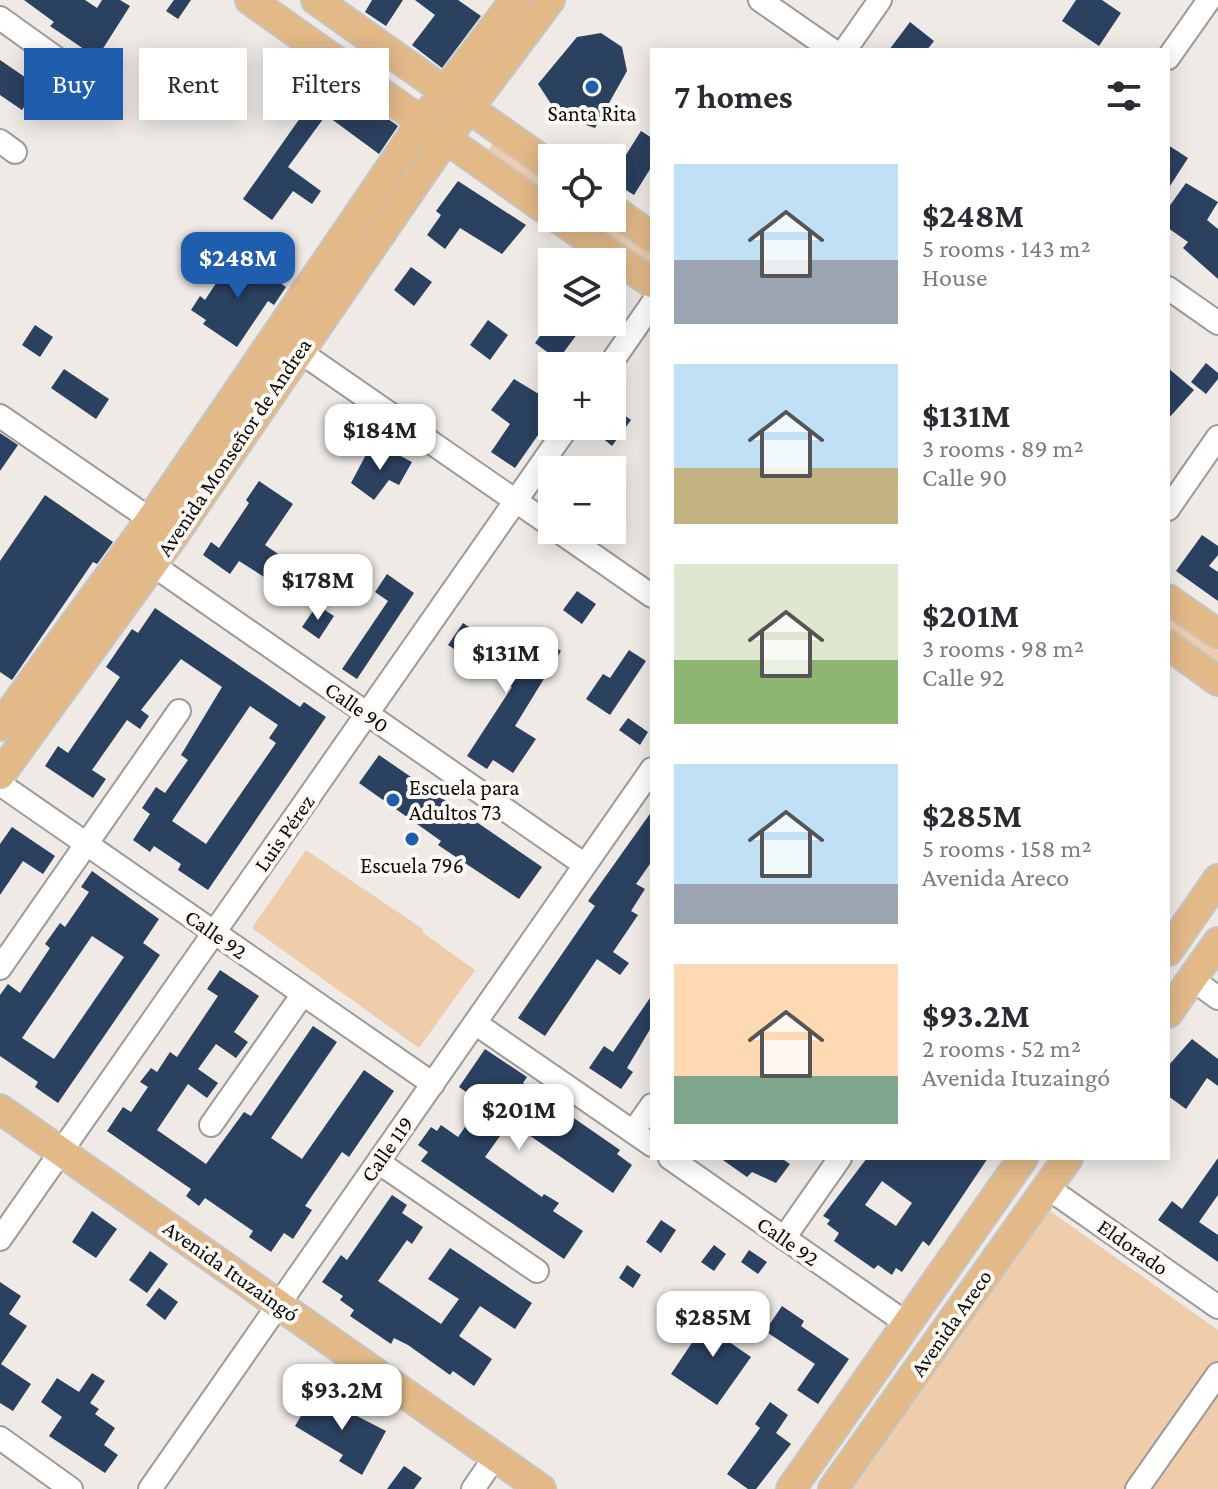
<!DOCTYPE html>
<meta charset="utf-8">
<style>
:root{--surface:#fff;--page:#f7f7f7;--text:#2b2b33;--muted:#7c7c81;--accent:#1f5dae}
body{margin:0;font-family:"Crimson Pro",serif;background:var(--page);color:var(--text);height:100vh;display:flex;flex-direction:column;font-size:30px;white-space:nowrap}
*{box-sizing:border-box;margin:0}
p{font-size:26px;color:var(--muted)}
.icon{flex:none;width:44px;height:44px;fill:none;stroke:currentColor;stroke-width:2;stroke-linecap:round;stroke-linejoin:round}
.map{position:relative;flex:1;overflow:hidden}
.drawer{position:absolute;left:650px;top:48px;width:520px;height:1112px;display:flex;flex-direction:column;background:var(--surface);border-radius:0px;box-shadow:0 4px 20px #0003}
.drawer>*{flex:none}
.hud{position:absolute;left:24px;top:48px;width:506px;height:72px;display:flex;gap:16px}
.fabs{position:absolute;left:538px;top:144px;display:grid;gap:16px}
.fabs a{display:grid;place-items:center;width:88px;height:88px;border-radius:0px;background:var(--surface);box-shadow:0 4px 20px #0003;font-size:40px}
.price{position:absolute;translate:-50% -68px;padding:0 18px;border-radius:16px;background:#fff;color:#222;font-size:26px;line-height:52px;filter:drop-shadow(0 2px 4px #0008)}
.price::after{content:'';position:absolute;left:50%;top:48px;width:24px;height:18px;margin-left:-12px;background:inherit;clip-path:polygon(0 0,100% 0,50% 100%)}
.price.active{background:var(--accent);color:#fff}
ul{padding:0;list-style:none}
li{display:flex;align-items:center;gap:24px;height:200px;padding:0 24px}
li span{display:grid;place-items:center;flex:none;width:224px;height:160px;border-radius:0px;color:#555}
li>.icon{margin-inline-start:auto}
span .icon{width:96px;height:96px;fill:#fffc;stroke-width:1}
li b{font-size:34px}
h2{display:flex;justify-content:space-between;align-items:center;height:96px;padding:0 24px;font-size:34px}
.pill{padding:0 28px;border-radius:0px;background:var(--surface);box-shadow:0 4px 20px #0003;font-size:28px;line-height:72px}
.pill.active{background:var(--accent);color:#fff}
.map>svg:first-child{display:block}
</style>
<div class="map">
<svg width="1218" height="1489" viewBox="0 0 1218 1489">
<rect width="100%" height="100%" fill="#efeae6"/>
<!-- green -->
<path fill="#efccaa" d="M493,143l59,42v18l-67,-47z
M574,218h26l52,37v18z
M1168,616l50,35v18l-50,-35z
M306,850l117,79 -1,3 53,38 -56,78 -167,-120z
M1050,1211l168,119v159h-365z"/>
<!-- building -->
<path fill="#2b4160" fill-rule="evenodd" d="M24,0h61l12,8 5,-8h18l10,6 -33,52 -47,-32 4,-4z
M174,0h17l-13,19 -12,-8z
M372,0h31l-17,26 -21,-14z
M415,0h43l23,16 -39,52 -30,-23 23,-30z
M1076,0h26l19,13 -22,33 -37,-25z
M910,22l24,19 -7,9h-38z
M601,33l21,14 5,24 -32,57 -36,-12 -21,-32 39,-47z
M0,60l38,26 -16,24 -22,-15z
M329,77l69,49 -19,28 -53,-39 -38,52 33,24 -9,13 -19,-13 -21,29 -29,-21z
M641,131l11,7v28l-18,29 -22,-14v-4z
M1168,145l20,13 -20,31z
M458,181l68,44 -24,29 -42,-26 -15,21 -18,-14 14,-20 -5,-4z
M1186,183l32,19 -11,18 11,9v50l-35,-31 5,-6 -20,-14v-20z
M236,253l50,34 -12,18 -6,-4 -31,46 -34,-23 3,-4 -15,-10 9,-14 5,4z
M411,267l21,15 -18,24 -20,-16z
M488,320l20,15 -18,25 -20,-15z
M550,322h36l-28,38 -23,-17z
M35,325l18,12 -13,20 -18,-12z
M1206,363l12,10v6l-12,15 -15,-12z
M1168,368l26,22 -26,29z
M64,369l45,30 -13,20 -45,-31z
M514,379l38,23v13l-37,53 -24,-16 19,-28 -19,-14z
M612,406l19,14 -19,26 -24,-20h24z
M0,433l18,12 -18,26z
M369,449l18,10 4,-8 21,11 -13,23 -10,-5 -15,20 -23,-17z
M259,481l34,23 -28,41 22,15 -15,22 -33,-21 -9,13 -27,-19 8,-13 8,6 30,-45 -3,-3z
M45,495l68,47 -16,22 -4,-2 -81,118 -12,-8v-111z
M1202,535l16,11v9l-9,11 9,6v29l-42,-30z
M313,569l17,11 -8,12 -17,-11z
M387,574l27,19 -57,86 -15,-10 46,-68 -13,-9z
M577,591l19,13 -14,20 -19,-14z
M317,605l17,11 -15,23 -17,-12z
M155,608l145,99 4,-5 22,15 -118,173 -30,-20 3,-6 -27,-18 -4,6 -17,-12 17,-26 -8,-6 14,-21 9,6 23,-33 -7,-5 41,-68 -41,-28 -40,51 8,6 -9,13 -13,-9 -35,50 14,9 -13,19 -48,-32 13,-20 10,7 52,-76 -14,-10 26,-38 6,4zM250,706l28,19 -9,13 7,5 -70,101 -34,-23z
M463,623l60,40 18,-26 20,14 -46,75 21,13 -23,34 -20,-13 -6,9 -20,-13 45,-69 -64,-42z
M629,650l17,11 -36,54 -24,-16 17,-25 7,4z
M628,718l20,14 -8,13 -21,-15z
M379,755l163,112 -23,32 -81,-54 3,-4 -82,-58z
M652,811v50l-16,23 9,5 -14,22 7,4 -25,37 16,11 -9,12 -23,-16 -52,77 -27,-18 77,-112 -7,-5z
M12,827l43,29 -12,18 -20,-13 -23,34v-51z
M92,871l67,48 -16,24 17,12 -102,148 -23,-16 3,-5 -38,-26v-61l8,-11 12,9 30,-45 -5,-4 15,-21 5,4 24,-35 -8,-5zM92,936l32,21 -70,102 -32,-21z
M220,970l39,26 -25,36 14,10 -12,16 -20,-14 -18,25 20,14 -11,15 -19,-14 -31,46 49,34 38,-52 7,4 62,-90 24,16 -66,96 31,21 62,-89 30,21 -45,66 -7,-5 -37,54 7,4 -19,29 -9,-6 -13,19 -22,-15 4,-6 -48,-33 -6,8 -13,-10 5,-7 -84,-58 16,-24 8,5 17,-25 -8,-5 11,-14 6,4 13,-20 7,5 41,-61 -11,-7z
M652,995v31l-25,42 6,4 -12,17 -32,-21 15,-22 9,6z
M1192,1039l26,20v27l-11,-8 -21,31 -18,-13v-30z
M485,1049l42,28 -4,6 97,67 -3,4 15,11 -19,28 -103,-71 -25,35 57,40 2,-3 15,9 -6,8 30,20 -19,28 -143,-98 7,-9 -10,-7 13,-18 6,4 4,-6 17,12 24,-34 -23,-16z
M720,1158h61l9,6 -14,19 -24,-11 -5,5z
M867,1158h121l-59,88 -6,-5 -21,31 -6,-4 -4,7 -14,-10 -4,4 -40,-28 5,-8 -12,-9 3,-4 -7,-4zM882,1181l30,22 -16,23 -31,-21z
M1218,1158v37l-19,27 19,13v27l-60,-42 14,-19 10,8z
M392,1195l15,10 -5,8 21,14 -11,17 -5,-4 -29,41 63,43 18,-25 -31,-20 22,-31 82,55 -17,26 -35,-23 -21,30 33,23 -18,27 -21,-15 -3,4 -42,-30 -14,-7 -3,6 -41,-28 4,-6 -14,-10 3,-4 -21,-14 19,-27 6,5z
M92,1211l25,18 -21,29 -24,-16z
M661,1220l15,10 -15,23 -15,-11z
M714,1245l12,9 -12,17 -13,-9z
M749,1250l18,12 -9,12 -17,-12z
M150,1251l18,13 -21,29 -18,-13z
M627,1265l14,10 -8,13 -14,-10z
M0,1282l21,14 -12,18 18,12 -26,38 30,20 -18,27 -13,-8z
M159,1288l19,14 -13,18 -19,-15z
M725,1303l14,10 -17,24 29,20 -34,48 -46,-31 33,-49 4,2z
M782,1306l22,15 -3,5 48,33 -31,45 -21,-14 18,-26 -50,-33z
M92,1373l13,8 -15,22 9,6 -4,5 20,14 -11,17 14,10 -13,18 -56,-37 13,-19 -21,-15 16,-24 22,14z
M314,1394l72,37 -24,44 -23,-14 4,-6 -48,-29z
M770,1402l18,13 -12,18 15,11 -35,45h-8l-21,-15 33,-46 -5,-4z
M404,1466l18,12 -8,11h-27z"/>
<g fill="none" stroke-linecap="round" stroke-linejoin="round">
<!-- minor casing -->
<g stroke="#9e9a97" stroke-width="26">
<path id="minor" d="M760,0l72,50
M0,18l74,53
M845,50l35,-50
M1168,58l41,-58
M0,141l15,11
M1168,288l50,35
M299,351l253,175
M609,366l43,-62
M0,416l163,112
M1168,509l50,-72
M557,530l95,66
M140,556l445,309
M0,784l433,300
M0,968l179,-257
M1192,979l26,19
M475,1023l177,122
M211,1125l92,-131
M633,1132l19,-27
M670,1158l236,165
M378,1162l159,109
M1048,1188l170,119
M784,1238l56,-80
M0,1239l568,-813
M0,1438l71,51
M150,1489l502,-720
M473,1489l22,-32
M1137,1489l81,-115"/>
</g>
<!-- major casing -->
<g stroke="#c5c5c4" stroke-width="32">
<path id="major" d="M250,0l302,214
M316,0l236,167
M612,209l40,28
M558,218l94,65
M1168,599l50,35
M1168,645l50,36
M0,726l151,-207 270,-396 94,-123
M0,775l174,-240 271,-395 105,-140
M1168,951l50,-72
M1168,1013l50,-71
M0,1109l541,380
M791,1489l232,-331
M833,1489l235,-331"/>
</g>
<!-- minor -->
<use href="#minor" stroke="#fff" stroke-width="22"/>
<!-- major -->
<use href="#major" stroke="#e3b988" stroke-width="28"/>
</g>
<!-- markers -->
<g fill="#1f5dae" stroke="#fcf8f4" stroke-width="3">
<circle cx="592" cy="87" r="8"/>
<circle cx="393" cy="800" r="8"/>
<circle cx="412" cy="839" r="8"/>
</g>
<g text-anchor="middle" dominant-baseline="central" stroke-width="8" stroke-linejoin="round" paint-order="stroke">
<!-- poi labels -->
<g font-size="22" fill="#0d0c0b" stroke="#fcf8f4">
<text x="592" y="113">Santa Rita</text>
<text x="409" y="787" text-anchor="start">Escuela para<tspan x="409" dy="25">Adultos 73</tspan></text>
<text x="412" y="865">Escuela 796</text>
</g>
<!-- street labels -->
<g font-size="22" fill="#0d0c0b" stroke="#fcf8f4">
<text transform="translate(234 447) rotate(-56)">Avenida Monseñor de Andrea</text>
<text transform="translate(357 707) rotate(35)">Calle 90</text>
<text transform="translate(284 833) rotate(-55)">Luis Pérez</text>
<text transform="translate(216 934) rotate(35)">Calle 92</text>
<text transform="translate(387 1149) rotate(-55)">Calle 119</text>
<text transform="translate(788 1241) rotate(35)">Calle 92</text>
<text transform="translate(1133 1247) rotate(35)">Eldorado</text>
<text transform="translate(231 1271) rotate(35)">Avenida Ituzaingó</text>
<text transform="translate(951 1323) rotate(-55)">Avenida Areco</text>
</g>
</g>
</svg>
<div class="fabs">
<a><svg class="icon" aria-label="locate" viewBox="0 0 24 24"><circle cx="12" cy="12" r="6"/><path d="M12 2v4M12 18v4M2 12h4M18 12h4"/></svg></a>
<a><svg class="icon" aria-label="layers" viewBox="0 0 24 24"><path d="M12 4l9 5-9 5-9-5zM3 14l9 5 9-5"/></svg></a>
<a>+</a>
<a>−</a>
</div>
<b class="price active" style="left:238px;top:300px">$248M</b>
<b class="price" style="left:380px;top:472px">$184M</b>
<b class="price" style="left:318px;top:622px">$178M</b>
<b class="price" style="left:506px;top:695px">$131M</b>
<b class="price" style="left:519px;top:1152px">$201M</b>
<b class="price" style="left:713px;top:1359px">$285M</b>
<b class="price" style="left:342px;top:1432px">$93.2M</b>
<div class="hud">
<a class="pill active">Buy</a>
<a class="pill">Rent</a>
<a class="pill">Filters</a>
</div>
<section class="drawer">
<h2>7 homes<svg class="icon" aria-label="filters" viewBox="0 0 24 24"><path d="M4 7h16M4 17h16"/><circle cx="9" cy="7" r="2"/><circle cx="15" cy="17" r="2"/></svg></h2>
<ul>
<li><span style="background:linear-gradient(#bfe0f5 60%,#9aa5b1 0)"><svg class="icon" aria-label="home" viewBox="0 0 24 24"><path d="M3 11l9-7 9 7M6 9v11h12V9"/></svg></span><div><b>$248M</b><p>5 rooms · 143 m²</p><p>House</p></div></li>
<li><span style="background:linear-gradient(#bfe0f5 65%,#c2b280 0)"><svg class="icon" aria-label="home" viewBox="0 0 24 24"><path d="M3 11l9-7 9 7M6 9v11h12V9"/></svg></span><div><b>$131M</b><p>3 rooms · 89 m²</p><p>Calle 90</p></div></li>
<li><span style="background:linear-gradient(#dfe7d0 60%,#8fb573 0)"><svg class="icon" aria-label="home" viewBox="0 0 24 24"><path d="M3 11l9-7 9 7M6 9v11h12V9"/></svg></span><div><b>$201M</b><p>3 rooms · 98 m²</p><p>Calle 92</p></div></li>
<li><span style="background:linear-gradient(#bfe0f5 75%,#9aa5b1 0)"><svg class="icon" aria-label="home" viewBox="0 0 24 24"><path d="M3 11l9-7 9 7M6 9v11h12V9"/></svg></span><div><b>$285M</b><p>5 rooms · 158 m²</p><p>Avenida Areco</p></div></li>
<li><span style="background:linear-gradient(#ffd9b3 70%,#7fa58c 0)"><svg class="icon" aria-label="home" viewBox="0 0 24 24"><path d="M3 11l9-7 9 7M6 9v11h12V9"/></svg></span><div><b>$93.2M</b><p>2 rooms · 52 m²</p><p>Avenida Ituzaingó</p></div></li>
</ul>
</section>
</div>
